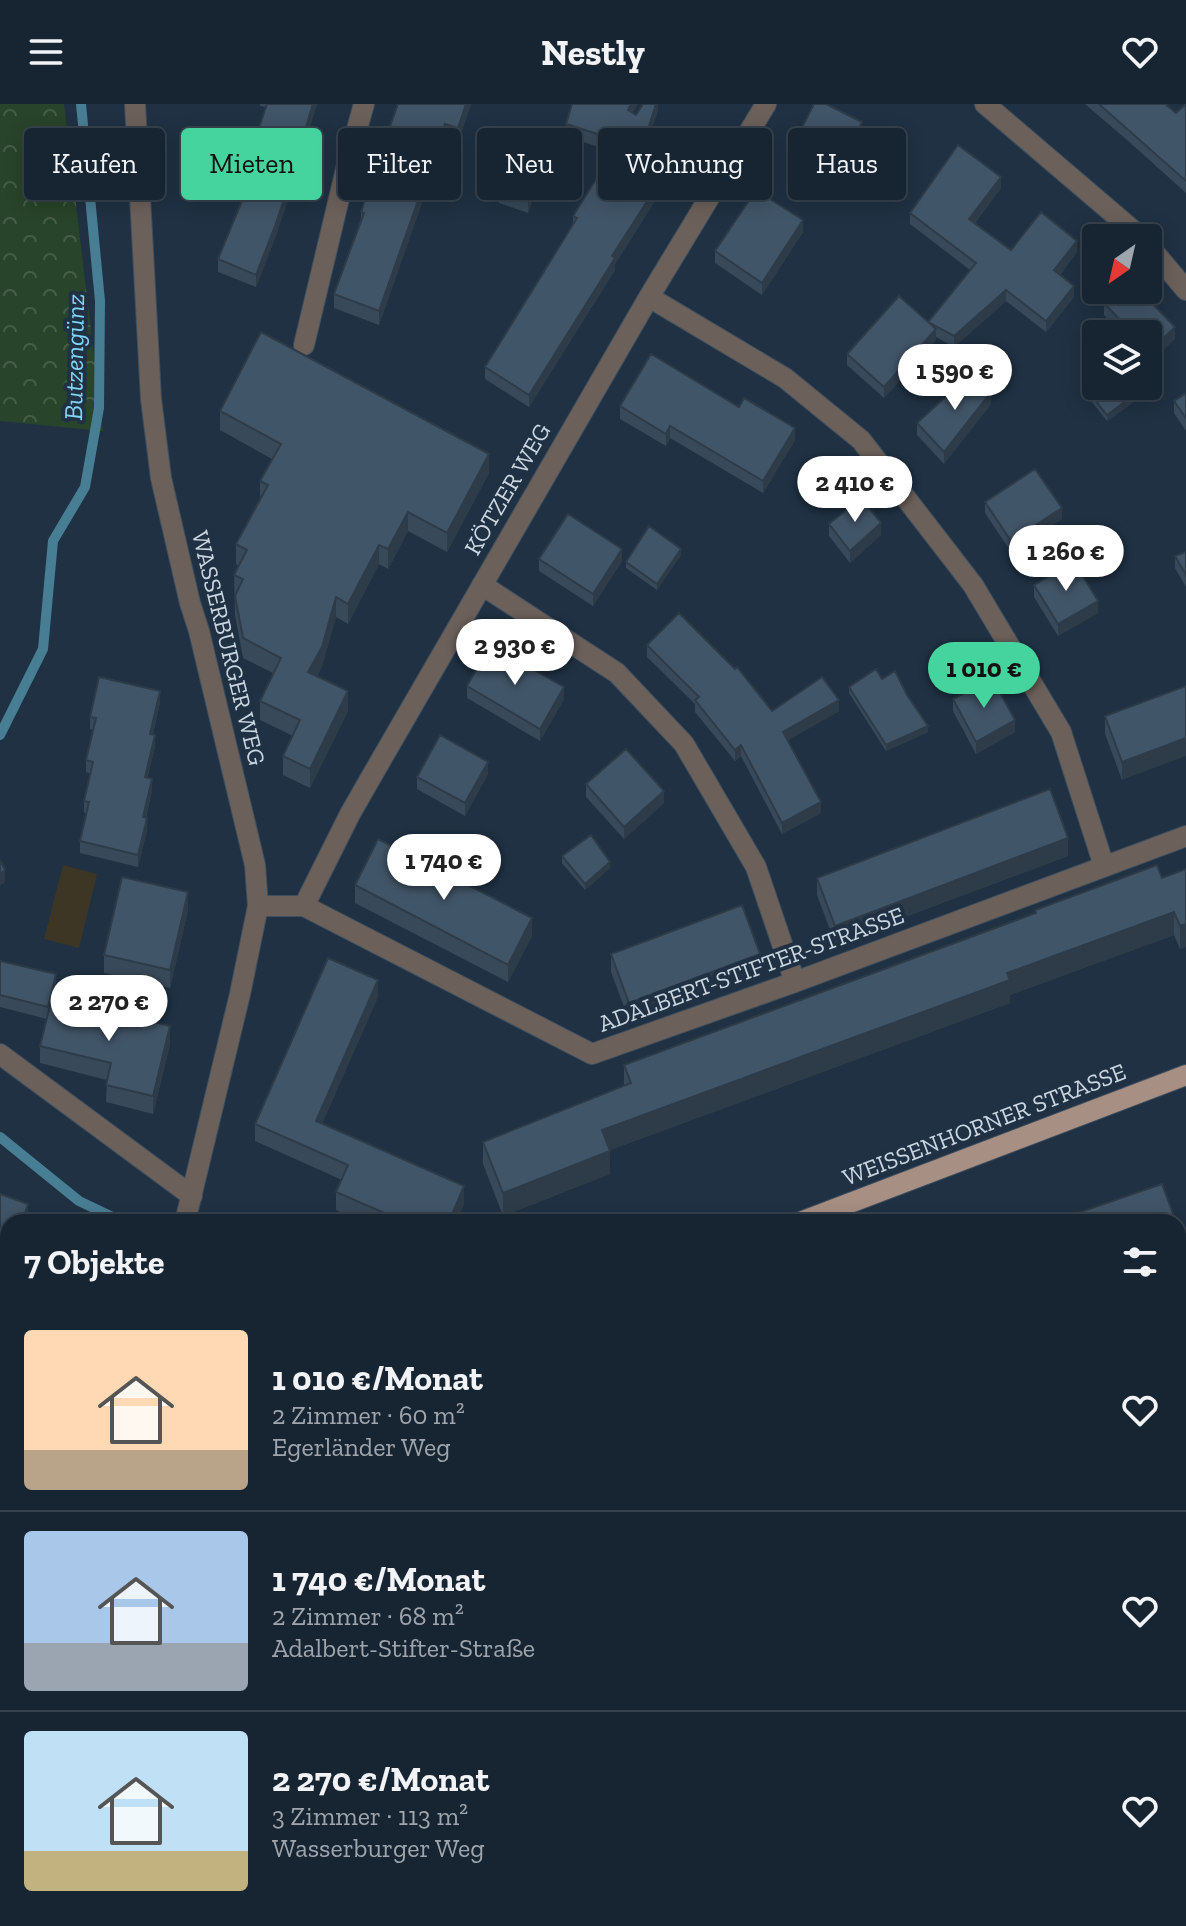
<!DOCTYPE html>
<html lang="de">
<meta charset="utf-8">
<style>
:root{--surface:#172532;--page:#24313e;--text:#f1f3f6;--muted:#9ea5ac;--line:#36424d;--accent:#46d49e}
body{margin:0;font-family:"Zilla Slab",serif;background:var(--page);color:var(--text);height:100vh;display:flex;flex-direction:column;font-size:30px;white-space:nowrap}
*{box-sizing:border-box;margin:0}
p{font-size:26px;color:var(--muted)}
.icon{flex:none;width:44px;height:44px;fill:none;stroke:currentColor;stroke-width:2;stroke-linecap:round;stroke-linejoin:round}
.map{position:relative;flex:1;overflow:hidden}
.side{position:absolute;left:0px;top:1110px;width:1186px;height:712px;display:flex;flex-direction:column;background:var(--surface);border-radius:24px 24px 0 0;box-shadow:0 4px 20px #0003,0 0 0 2px var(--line)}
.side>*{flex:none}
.guide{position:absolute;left:24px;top:24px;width:1138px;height:72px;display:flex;gap:16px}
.needle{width:52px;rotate:214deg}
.tools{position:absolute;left:1082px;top:120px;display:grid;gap:16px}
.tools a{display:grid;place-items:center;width:80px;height:80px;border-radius:8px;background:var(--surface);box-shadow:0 4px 20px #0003,0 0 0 2px var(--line);font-size:40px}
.price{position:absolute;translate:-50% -68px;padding:0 18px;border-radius:28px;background:#fff;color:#222;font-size:26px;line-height:52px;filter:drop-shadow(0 2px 4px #0008)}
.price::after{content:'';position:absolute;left:50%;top:48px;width:24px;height:18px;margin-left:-12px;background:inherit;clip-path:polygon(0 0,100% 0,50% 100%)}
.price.selected{background:var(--accent);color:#111}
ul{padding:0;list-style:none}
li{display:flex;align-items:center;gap:24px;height:200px;padding:0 24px}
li+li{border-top:2px solid var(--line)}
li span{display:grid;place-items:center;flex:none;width:224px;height:160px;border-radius:8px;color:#555}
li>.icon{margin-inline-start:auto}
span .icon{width:96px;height:96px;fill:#fffc;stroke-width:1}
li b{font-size:34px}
h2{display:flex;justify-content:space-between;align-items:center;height:96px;padding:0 24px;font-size:34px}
.tag{padding:0 28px;border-radius:8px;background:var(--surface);box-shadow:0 4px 20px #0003,0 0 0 2px var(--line);font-size:28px;line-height:72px}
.tag.selected{background:var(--accent);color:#111}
header{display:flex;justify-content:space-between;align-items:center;height:104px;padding:0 24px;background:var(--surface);font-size:36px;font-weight:700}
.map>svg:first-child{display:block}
</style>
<header><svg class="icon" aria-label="menu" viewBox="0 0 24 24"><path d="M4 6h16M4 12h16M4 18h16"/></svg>Nestly<svg class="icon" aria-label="heart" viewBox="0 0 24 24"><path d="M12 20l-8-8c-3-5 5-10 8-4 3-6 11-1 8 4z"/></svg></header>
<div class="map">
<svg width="1186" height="1822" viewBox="0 0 1186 1822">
<defs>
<pattern id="park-crowns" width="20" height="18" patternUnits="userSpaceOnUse" patternTransform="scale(2)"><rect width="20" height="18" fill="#28442a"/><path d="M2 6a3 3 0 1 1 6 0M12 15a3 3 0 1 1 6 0" fill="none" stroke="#465e49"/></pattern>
</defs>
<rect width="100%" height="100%" fill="#1f3143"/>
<!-- industrial -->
<path fill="#3e3625" d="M63,761l34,9 -18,74 -35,-9z"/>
<!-- park -->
<path fill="url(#park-crowns)" d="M0,0h64l39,327 -103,-10z"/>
<!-- garden -->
<path fill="#28442a" d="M1178,1374l8,3v197l-8,-3z"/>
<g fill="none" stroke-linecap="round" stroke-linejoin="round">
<!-- stream -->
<path stroke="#487e94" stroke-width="10" d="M0,631l43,-86 10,-108 32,-54 14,-79 1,-107 -19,-197
M0,1033l79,64 44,21
M1178,1459l8,7"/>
<!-- minor casing -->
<g stroke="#3e4f5f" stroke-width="22">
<path id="minor" d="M135,0l16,295 10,79 29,125 9,28 56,234 3,41 -18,88 -55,228
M985,0l157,134
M1148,141l38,45
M649,193l136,81 76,62 112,145 88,147 43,134
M304,241l43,-180 17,-61
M482,481l135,88 67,71 72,123 39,115
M258,802h46l288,148 203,-72 391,-146
M304,802l46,-92 20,-35 279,-482 117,-193
M0,950l192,142
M0,1216l8,3
M1178,1341l8,3
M1178,1591l8,4
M455,1814l28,8
M105,1822l3,-8
M722,1822l3,-8"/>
</g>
<!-- major casing -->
<g stroke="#3e4f5f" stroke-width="22">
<path id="major" d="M800,1118l386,-147
M0,1482l8,-13"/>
</g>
<!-- minor -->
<use href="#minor" stroke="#6c605a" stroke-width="20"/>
<!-- major -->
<use href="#major" stroke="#a78f83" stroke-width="20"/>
</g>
<!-- wall -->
<path fill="#384959" d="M260,0h57l-14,45v7l-28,82 -19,49 -38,-15v-13l26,-64 -3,-1v-12l25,-75 -6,-1z
M398,0h73l-13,38 -13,-5 -66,188 -45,-17v-14l27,-72v-10z
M658,0v6l-22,68 19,23 -40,63v6l-86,137 -44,-28v-12l88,-143v-8l40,-64 -47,-16v-12l67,-11 3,2z
M1085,0h80l11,9 10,-9v89l-59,-53z
M862,30l-28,55 -45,-24v-12z
M543,66l-15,43 -29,-10v-12z
M1001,84l-26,35 36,27 66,2 -17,23 14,22 -28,35 -40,-31 -52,46 -18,-10v3l-52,58 -37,-33v-11l81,-32 42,-52 -60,-46v-11z
M803,128l-41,63 -47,-32v-12z
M1104,199l71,36 -62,-14 -9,-10z
M1186,289v38l-12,-18v-12z
M1091,291l47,4 -31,22 -16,-20z
M991,300l-47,60 -27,-29v-12z
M620,302l119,1 56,33 -32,53 -93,-55 -4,8 -46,-27z
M220,307l269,62 -42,79 -39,-21 -20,38 -9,-5 -31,60 -12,-7 -14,49 -5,10 31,35 -38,77 -27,-13v-19l10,-20 -33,-16v-19l13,-28 -30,-15 -8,-43 -1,-40 5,-9 -3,-2v-20l24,-46v-17l12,-22 -52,-29z
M985,398l77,17 -51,33 -26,-39z
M829,420l52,11 -31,28 -21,-27z
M1186,448v35l-11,-19v-12z
M681,451l-24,35 -31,-22v-6z
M539,455l83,2 -29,45 -54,-35z
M1034,481l64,28 -40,23 -24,-39z
M647,541l88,24 37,42h67l-51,29 33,73 -39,21 -41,-78 -6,5 -40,-49v-8l-48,-47z
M882,575l46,53 -42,19 -37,-58v-6z
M467,582l97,13 -24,42 -73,-43z
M1186,582l-64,94 -17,-46v-18z
M953,595l62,33 -39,22 -23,-43z
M160,599l-7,31 2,13 -8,31 5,13 -6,27 1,12 -9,37 -58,-14v-12l7,-28h-3v-12l7,-27 -5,-2v-12l7,-30 -3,-1v-12z
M488,670l-23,42 -48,-27v-12z
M586,680l78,19 -40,36 -38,-42z
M562,752l48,12 -25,22 -23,-27z
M1068,752l-233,87 -18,-48v-17z
M1186,765v78l-6,2 -6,-14 -164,60v8l-400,147v24l-107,42 -20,-52v-22l141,-56v-21l411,-152v-3l127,-32z
M355,781l177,51 -24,46 -153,-79z
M188,806l-18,78 -66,-15v-18z
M611,850l149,18 -131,48 -18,-48z
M0,857l56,25 -3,12 117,46 -17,70 -47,-12 1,-22 -67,-17v-17l7,-27 -47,-12z
M378,893l-56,126 142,81 -8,18h-92l-28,-12v-18l6,-12 -87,-39v-17z
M0,1090l28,23 -2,5h-18v71l-8,-3z
M1178,1256l8,3v47l-8,-4z
M8,1293v101l-8,-5v-83z
M0,1716l8,3v93l-8,-3z
M15,1814h29l-3,8z
M173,1814h19l-2,6z
M633,1814h54l-2,8h-52z"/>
<!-- shaded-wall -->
<path fill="#2e3c49" d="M313,0h4l-14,45v7l-28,82 -19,49v-12z
M466,0h5l-13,38v-14z
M631,0h7l-10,18v-12z
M656,0h2v6l-25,78v-12z
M862,18v12l-28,55v-13z
M445,20v13l-66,188v-14z
M543,54v12l-15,43v-12z
M1001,73v11l-32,42v-11z
M655,85v12l-40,63v6l-86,137v-12l83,-139z
M803,116v12l-41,63v-12z
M1077,137v11l-23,30v-12z
M1074,182v11l-28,35v-11z
M1006,186v11l-52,46v-11z
M1175,223v12l-27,26v-12z
M936,225v11l-52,58v-11z
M991,288v12l-47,60v-12z
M1138,288v7l-31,22v-6z
M670,322v12l-4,8v-12z
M795,324v12l-32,53v-12z
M489,350v19l-42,79v-19z
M1062,404v11l-51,33v-11z
M408,408v19l-20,38v-20z
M881,419v12l-31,28v-12z
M379,441v19l-31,60v-20z
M622,445v12l-29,45v-12z
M681,445v6l-24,35v-6z
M336,493v20l-14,49 -14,25v-19z
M1098,497v12l-40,23v-12z
M564,583v12l-24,42v-12z
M160,587v12l-10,43v-12z
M348,587v20l-38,77v-19z
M839,596v11l-56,32v-11z
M1015,616v12l-39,22v-12z
M928,622v6l-42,19v-6z
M155,631v12l-10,42v-12z
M1186,634v18l-64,24v-18z
M741,641v11l-6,5v-11z
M488,658v12l-23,42v-13z
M152,675v12l-9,38v-12z
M664,687v12l-40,36v-12z
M821,698v11l-39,21v-11z
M147,714v12l-9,37v-12z
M1068,734v18l-233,87v-17z
M610,758v6l-25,22v-6z
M5,766v12l-5,4v-12z
M188,788v18l-18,78v-18z
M1174,808v23l-164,60v8l-408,150v-23l405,-157z
M532,814v18l-24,46v-17z
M1186,820v23l-6,2v-23z
M760,850v18l-131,48v-17z
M56,870v12l-8,33v-12z
M378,876v17l-62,141v-17z
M170,922v18l-17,70v-18z
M610,1047v23l-107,42v-23z
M464,1082v18l-8,18h-7z
M28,1100v13l-2,5h-4z
M1181,1133v18l-3,1v-18z
M683,1814h4l-2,8h-4z"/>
<!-- building -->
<path fill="#415568" stroke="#2e3c49" stroke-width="2" d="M267,0h46l-12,39h2l-28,83 -19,49 -38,-16 31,-75 -8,-2z
M398,0h68l-8,24 -13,-4 -66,187 -45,-17 30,-81 -3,-1 18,-55z
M572,0h59l-3,6 8,5 7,-11h13l-23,72 22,13 -43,67 3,2 -86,137 -44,-28 92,-149 -4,-2 47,-75 -54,-17z
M814,0h12l36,18 -28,54 -45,-23z
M1099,0h66l11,9 10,-9v77z
M958,41l43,32 -32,42 42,31 30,-38 36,29 -23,29 20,16 -28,35 -40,-31 -52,46 -26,-14 48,-59 -66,-50z
M514,44l29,10 -15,43 -29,-10z
M756,86l47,30 -41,63 -47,-32z
M1118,186h21l36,37 -27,26v-19l-44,-1 15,-14 -15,-16z
M899,192l37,33 -52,58 -37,-33z
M261,228l228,122 -42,79 -39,-21 -20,37 -9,-4 -31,59 -12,-7 -14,50 -14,25 40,19 -38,78 -27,-13 17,-36 -40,-19 21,-43 -38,-20 -8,-42 8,-17 -9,-4 13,-25 -11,-6 32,-59 -8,-4 21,-37 -61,-33z
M651,250l88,53 5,-9 51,30 -32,53 -93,-55 -4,8 -46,-28z
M973,268l18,20 -47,60 -27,-29z
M1103,282h30l5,6 -31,23 -16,-20z
M1186,289v25l-12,-17z
M1035,365l27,39 -51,33 -26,-39z
M861,394l20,25 -31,28 -21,-27z
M568,410l54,35 -29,45 -54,-35z
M649,422l32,23 -24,35 -31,-22z
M1186,448v23l-11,-19z
M1074,458l24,39 -40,23 -24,-39z
M679,509l56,56 2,-2 35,44 50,-34 17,23 -56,32 38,70 -39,21 -41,-78 -6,5 -40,-50 4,-3 -52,-52z
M490,541l74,42 -24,42 -73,-43z
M876,565l6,10 13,-8 12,24 21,31 -42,19 -37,-58z
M99,573l61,14 -10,43 5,1 -10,42 7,2 -9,38 4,1 -9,37 -58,-14 9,-39 -5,-1 9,-39 -7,-2 10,-42 -6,-1z
M992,574l23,42 -39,22 -23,-43z
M1186,582v52l-64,24 -17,-46z
M440,631l48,27 -23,41 -48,-26z
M626,645l38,42 -40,36 -38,-43z
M1050,685l18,49 -233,88 -18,-48z
M591,731l19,27 -25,22 -23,-28z
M378,735l154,79 -24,47 -153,-80z
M0,756l5,10 -5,4z
M1157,761l5,13 24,-9v55l-6,2 -6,-14 -167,61 3,7 -408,150 8,21 -107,42 -20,-51 148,-59 -7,-18 412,-152 -1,-3z
M122,773l66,15 -18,78 -66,-15z
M742,801l18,49 -131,49 -18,-49z
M328,854l50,22 -62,141 148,65 -15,36h-44l-69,-30 12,-27 -93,-41z
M0,857l56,13 -8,33 -48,-12z
M52,894l118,28 -17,70 -47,-11 5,-22 -71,-17z
M1162,1080l14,38h-115l-1,-3z
M0,1090l28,10 -6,18h-14v58l-8,-3z
M1178,1256l8,3v35l-8,-4z
M8,1293v83l-8,-5v-65z
M0,1716l8,3v78l-8,-3z
M194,1814h6l24,8h-32z
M244,1814h112l26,8h-140z
M640,1814h43l-2,8h-16z
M760,1814h71l-2,8h-71z
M15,1818l12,4h-13z"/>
<g text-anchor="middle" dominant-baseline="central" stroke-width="8" stroke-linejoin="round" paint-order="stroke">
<!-- street labels -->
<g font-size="24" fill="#cad6e1" stroke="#1f3143">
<text transform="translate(507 385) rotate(-60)">KÖTZER WEG</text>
<text transform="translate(229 544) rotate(76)">WASSERBURGER WEG</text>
<text transform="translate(751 865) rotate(-20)">ADALBERT-STIFTER-STRASSE</text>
<text transform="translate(984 1020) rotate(-21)">WEISSENHORNER STRASSE</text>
</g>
<!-- water labels -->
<g font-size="26" font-style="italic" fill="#80d6f8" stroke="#1f3143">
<text transform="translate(74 253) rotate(-89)">Butzengünz</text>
</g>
</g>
</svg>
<div class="tools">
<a><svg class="needle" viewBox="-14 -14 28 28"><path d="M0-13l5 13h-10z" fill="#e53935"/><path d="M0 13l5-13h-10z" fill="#9ea5ac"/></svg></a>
<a><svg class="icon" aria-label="layers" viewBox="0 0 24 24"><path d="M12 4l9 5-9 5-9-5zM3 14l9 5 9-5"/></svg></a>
</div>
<b class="price" style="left:955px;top:308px">1 590 €</b>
<b class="price" style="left:855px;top:420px">2 410 €</b>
<b class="price" style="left:1066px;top:489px">1 260 €</b>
<b class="price" style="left:515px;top:583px">2 930 €</b>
<b class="price selected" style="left:984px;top:606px">1 010 €</b>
<b class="price" style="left:444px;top:798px">1 740 €</b>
<b class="price" style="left:109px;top:939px">2 270 €</b>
<div class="guide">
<a class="tag">Kaufen</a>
<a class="tag selected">Mieten</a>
<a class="tag">Filter</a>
<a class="tag">Neu</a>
<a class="tag">Wohnung</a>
<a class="tag">Haus</a>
</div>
<section class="side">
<h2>7 Objekte<svg class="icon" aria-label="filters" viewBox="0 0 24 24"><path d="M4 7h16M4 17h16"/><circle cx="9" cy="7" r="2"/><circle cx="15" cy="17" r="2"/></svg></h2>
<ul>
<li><span style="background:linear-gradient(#ffd9b3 75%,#b9a48a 0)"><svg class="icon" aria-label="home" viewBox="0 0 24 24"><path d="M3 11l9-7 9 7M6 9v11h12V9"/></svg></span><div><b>1 010 €/Monat</b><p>2 Zimmer · 60 m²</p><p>Egerländer Weg</p></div><svg class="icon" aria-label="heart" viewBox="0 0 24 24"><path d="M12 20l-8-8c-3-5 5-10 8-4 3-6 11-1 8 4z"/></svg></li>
<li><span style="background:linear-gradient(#a9c7e8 70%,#9aa5b1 0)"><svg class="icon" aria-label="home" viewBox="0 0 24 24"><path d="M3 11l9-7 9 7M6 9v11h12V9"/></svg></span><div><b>1 740 €/Monat</b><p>2 Zimmer · 68 m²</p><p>Adalbert-Stifter-Straße</p></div><svg class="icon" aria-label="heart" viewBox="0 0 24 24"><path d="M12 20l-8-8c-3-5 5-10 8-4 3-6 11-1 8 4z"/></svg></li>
<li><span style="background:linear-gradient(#bfe0f5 75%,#c2b280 0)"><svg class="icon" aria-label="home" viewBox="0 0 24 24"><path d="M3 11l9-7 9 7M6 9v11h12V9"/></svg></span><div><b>2 270 €/Monat</b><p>3 Zimmer · 113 m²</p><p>Wasserburger Weg</p></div><svg class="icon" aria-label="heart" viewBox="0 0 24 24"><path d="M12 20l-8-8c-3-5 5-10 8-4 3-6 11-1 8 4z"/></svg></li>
</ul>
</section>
</div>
